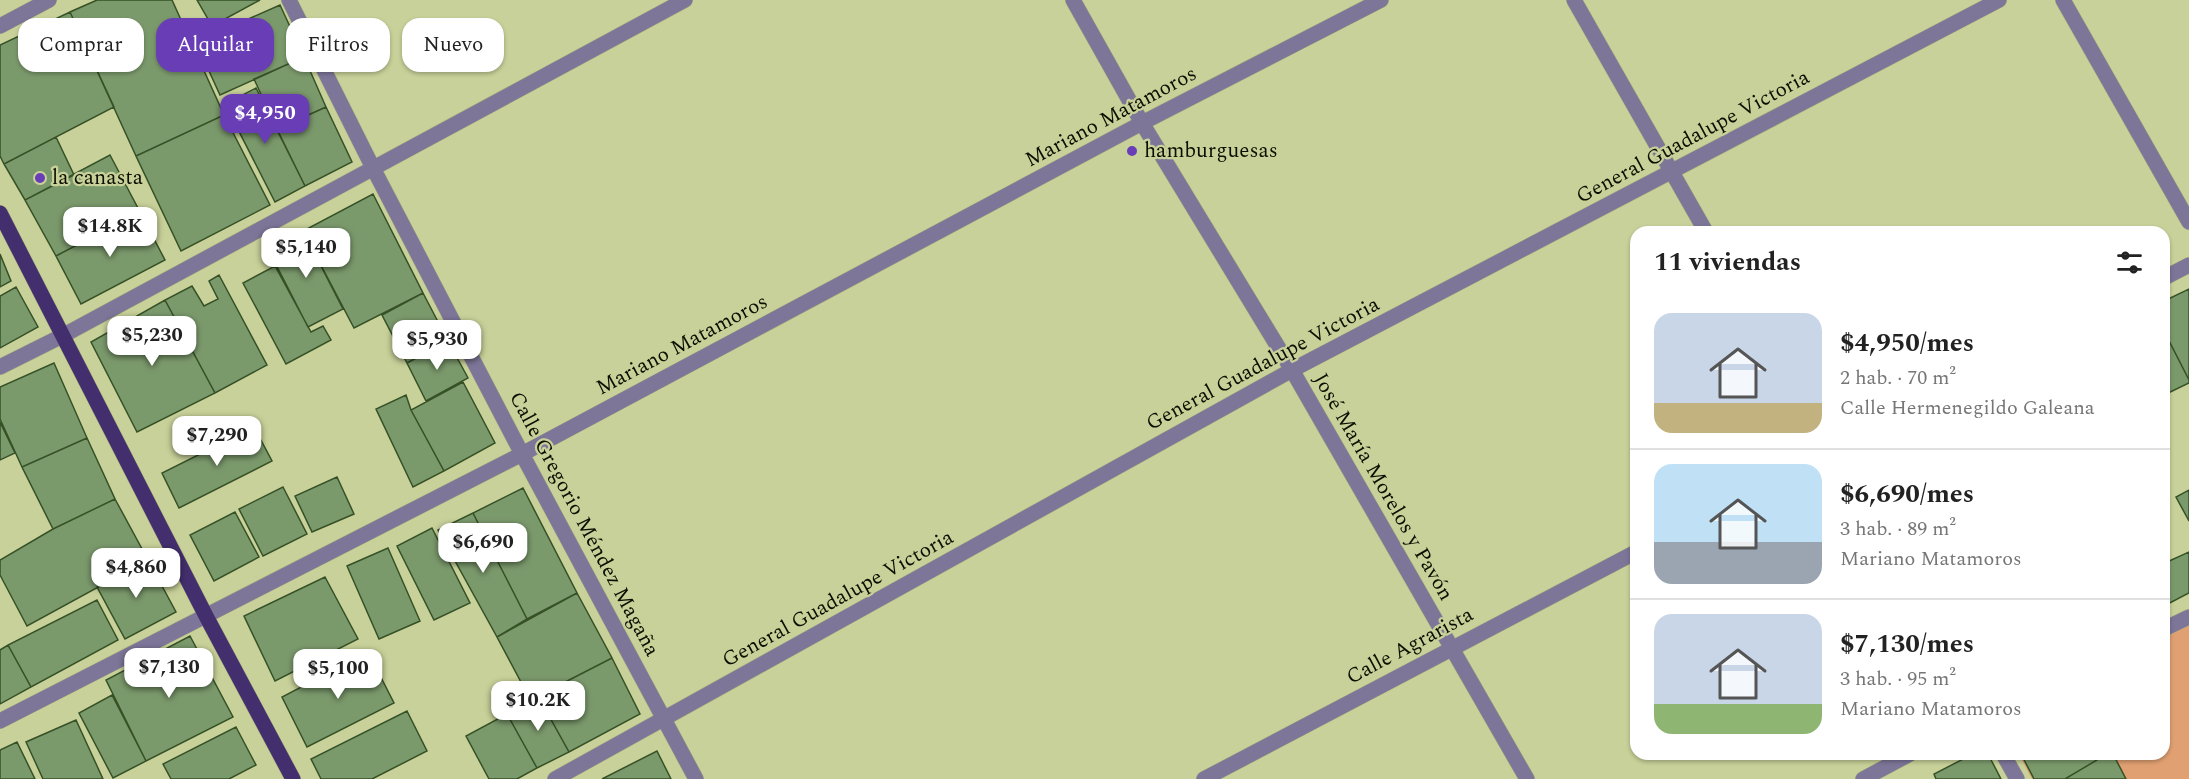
<!DOCTYPE html>
<html lang="es">
<meta charset="utf-8">
<style>
:root{--surface:#fff;--page:#f6f6f6;--text:#222;--muted:#767676;--line:#e0e0e0;--accent:#693db5}
body{margin:0;font-family:Spectral,serif;background:var(--page);color:var(--text);height:100vh;display:flex;flex-direction:column;font-size:22px;white-space:nowrap}
*{box-sizing:border-box;margin:0}
p{font-size:20px;color:var(--muted)}
.icon{flex:none;width:33px;height:33px;fill:none;stroke:currentColor;stroke-width:2;stroke-linecap:round;stroke-linejoin:round}
.map{position:relative;flex:1;overflow:hidden}
.details{position:absolute;left:1630px;top:226px;width:540px;height:534px;display:flex;flex-direction:column;background:var(--surface);border-radius:18px;box-shadow:0 2px 4px #0004}
.details>*{flex:none}
.hud{position:absolute;left:18px;top:18px;width:570px;height:54px;display:flex;gap:12px}
.price{position:absolute;translate:-50% -51px;padding:0 14px;border-radius:12px;background:#fff;color:#222;font-size:20px;line-height:39px;filter:drop-shadow(0 2px 3px #0008)}
.price::after{content:'';position:absolute;left:50%;top:36px;width:18px;height:14px;margin-left:-9px;background:inherit;clip-path:polygon(0 0,100% 0,50% 100%)}
.price.on{background:var(--accent);color:#fff}
ul{padding:0;list-style:none}
li{display:flex;align-items:center;gap:18px;height:150px;padding:0 24px}
li+li{border-top:2px solid var(--line)}
li span{display:grid;place-items:center;flex:none;width:168px;height:120px;border-radius:18px;color:#555}
li>.icon{margin-inline-start:auto}
span .icon{width:72px;height:72px;fill:#fffc;stroke-width:1}
li b{font-size:26px}
h2{display:flex;justify-content:space-between;align-items:center;height:72px;padding:0 24px;font-size:26px}
.chip{padding:0 21px;border-radius:18px;background:var(--surface);box-shadow:0 2px 4px #0004;font-size:21px;line-height:54px}
.chip.on{background:var(--accent);color:#fff}
.map>svg:first-child{display:block}
</style>
<div class="map">
<svg width="2189" height="779" viewBox="0 0 2189 779">
<rect width="100%" height="100%" fill="#c8d199"/>
<!-- green -->
<path fill="#e1a072" d="M2189,620v159h-157l-13,-24 145,-1 1,-121z"/>
<!-- building -->
<path fill="#7b9a6c" stroke="#365126" stroke-width="1.5" d="M97,0h75l52,115 -88,41 -66,-144z
M197,0h63l-48,26z
M280,5l24,52 -84,38 -16,-35 23,-11 -8,-17z
M70,12l44,95 -110,57 -4,-8v-111z
M304,57l22,50 -49,22 -23,-50z
M256,88l49,98 -30,16 -50,-98z
M326,107l26,55 -47,24 -28,-57z
M224,115l46,90 -89,46 -45,-95z
M56,137l18,38 -49,25 -21,-36z
M110,155l30,57 -84,44 -31,-56z
M373,194l50,99 -69,35 -51,-97z
M140,212l25,48 -84,44 -25,-48z
M303,231l40,78 -35,18 -40,-78z
M0,254l11,27 -11,6z
M275,266l36,66 12,-6 8,14 -45,24 -43,-81z
M219,275l48,90 -52,28 -50,-93 27,-14 12,20 14,-7 -9,-18z
M16,287l22,40 -38,21v-52z
M2189,289v91l-25,-49v-30z
M423,293l25,48 -41,22 -25,-48z
M165,300l50,93 -78,39 -46,-90z
M2164,331l25,49v3l-25,12z
M448,341l20,37 -42,23 -19,-38z
M54,363l33,75 -65,29 -22,-48v-32z
M463,382l32,61 -51,28 -33,-61z
M406,395l5,15 33,61 -31,16 -37,-78z
M0,422l15,31 -15,7z
M254,427l18,34 -93,47 -17,-35z
M87,438l28,61 -62,30 -31,-62z
M337,477l17,37 -42,18 -17,-36z
M283,487l24,47 -44,22 -24,-47z
M523,488l54,105 -50,26 -54,-106z
M2189,490v31l-13,-24z
M115,499l33,61 -121,66 -27,-51v-15l53,-31z
M235,512l24,45 -45,24 -24,-46z
M473,513l54,106 -30,18 -59,-107z
M432,528l38,75 -36,17 -37,-74z
M388,548l32,73 -41,18 -32,-73z
M2189,552v41l-25,13v-49l3,5z
M148,560l28,52 -51,27 -28,-52z
M325,577l33,62 -83,42 -31,-65z
M577,593l35,65 -74,38 -7,5 -34,-64z
M97,600l21,40 -87,47 -23,-42z
M190,636l43,81 -87,44 -40,-81z
M8,645l23,42 -31,17v-54z
M368,652l26,51 -87,44 -25,-50z
M612,658l28,56 -71,38 -31,-56z
M112,695l34,66 -33,17 -34,-65z
M538,696l31,56 -32,16 -30,-54z
M407,711l20,40 -55,28h-51l-10,-20z
M507,714l30,54 -20,11h-28l-23,-43z
M76,720l27,59h-60l-17,-37z
M236,727l20,38 -27,14h-58l-8,-15z
M17,742l18,37h-35v-29z
M657,751l14,28h-69z
M1973,754h15l13,25h-65l-2,-5z
M2021,754h86l-42,25h-31z
M2107,754h6l13,25h-61z"/>
<g fill="none" stroke-linecap="round" stroke-linejoin="round">
<!-- minor casing -->
<g stroke="#a6ae7d" stroke-width="16">
<path id="minor" d="M289,0l84,168 149,286 174,325
M1073,0l69,123 150,247 235,409
M1574,0l132,232
M2063,0l126,222
M0,26l49,-26
M2164,278l25,-13
M0,367l64,-32 621,-335
M2164,629l25,-12
M0,721l522,-267 620,-331 239,-123
M2003,754l14,25
M555,779l737,-409 707,-370
M1204,779l432,-227
M1863,779l47,-25"/>
</g>
<!-- major casing -->
<g stroke="#a6ae7d" stroke-width="16">
<path id="major" d="M0,213l206,403 87,163"/>
</g>
<!-- minor -->
<use href="#minor" stroke="#7e7699" stroke-width="15"/>
<!-- major -->
<use href="#major" stroke="#432f6d" stroke-width="15"/>
</g>
<!-- markers -->
<g fill="#693db5" stroke="#c8d199" stroke-width="2">
<circle cx="1132" cy="151" r="6"/>
<circle cx="40" cy="178" r="6"/>
</g>
<g text-anchor="middle" dominant-baseline="central" stroke-width="4.5" stroke-linejoin="round" paint-order="stroke">
<!-- street labels -->
<g font-size="21" fill="#0c0e00" stroke="#c8d199">
<text transform="translate(1111 117) rotate(-28)">Mariano Matamoros</text>
<text transform="translate(1693 137) rotate(-28)">General Guadalupe Victoria</text>
<text transform="translate(682 345) rotate(-28)">Mariano Matamoros</text>
<text transform="translate(1263 364) rotate(-28)">General Guadalupe Victoria</text>
<text transform="translate(1383 487) rotate(60)">José María Morelos y Pavón</text>
<text transform="translate(584 524) rotate(62)">Calle Gregorio Méndez Magaña</text>
<text transform="translate(838 599) rotate(-29)">General Guadalupe Victoria</text>
<text transform="translate(1410 646) rotate(-28)">Calle Agrarista</text>
</g>
<!-- poi labels -->
<g font-size="21" fill="#0c0e00" stroke="#c8d199" text-anchor="start">
<text x="1144" y="151">hamburguesas</text>
<text x="52" y="178">la canasta</text>
</g>
</g>
</svg>
<b class="price on" style="left:265px;top:145px">$4,950</b>
<b class="price" style="left:110px;top:258px">$14.8K</b>
<b class="price" style="left:306px;top:279px">$5,140</b>
<b class="price" style="left:152px;top:367px">$5,230</b>
<b class="price" style="left:437px;top:371px">$5,930</b>
<b class="price" style="left:217px;top:467px">$7,290</b>
<b class="price" style="left:483px;top:574px">$6,690</b>
<b class="price" style="left:136px;top:599px">$4,860</b>
<b class="price" style="left:169px;top:699px">$7,130</b>
<b class="price" style="left:338px;top:700px">$5,100</b>
<b class="price" style="left:538px;top:732px">$10.2K</b>
<div class="hud">
<a class="chip">Comprar</a>
<a class="chip on">Alquilar</a>
<a class="chip">Filtros</a>
<a class="chip">Nuevo</a>
</div>
<section class="details">
<h2>11 viviendas<svg class="icon" aria-label="filters" viewBox="0 0 24 24"><path d="M4 7h16M4 17h16"/><circle cx="9" cy="7" r="2"/><circle cx="15" cy="17" r="2"/></svg></h2>
<ul>
<li><span style="background:linear-gradient(#c9d6e8 75%,#c2b280 0)"><svg class="icon" aria-label="home" viewBox="0 0 24 24"><path d="M3 11l9-7 9 7M6 9v11h12V9"/></svg></span><div><b>$4,950/mes</b><p>2 hab. · 70 m²</p><p>Calle Hermenegildo Galeana</p></div></li>
<li><span style="background:linear-gradient(#bfe0f5 65%,#9aa5b1 0)"><svg class="icon" aria-label="home" viewBox="0 0 24 24"><path d="M3 11l9-7 9 7M6 9v11h12V9"/></svg></span><div><b>$6,690/mes</b><p>3 hab. · 89 m²</p><p>Mariano Matamoros</p></div></li>
<li><span style="background:linear-gradient(#c9d6e8 75%,#8fb573 0)"><svg class="icon" aria-label="home" viewBox="0 0 24 24"><path d="M3 11l9-7 9 7M6 9v11h12V9"/></svg></span><div><b>$7,130/mes</b><p>3 hab. · 95 m²</p><p>Mariano Matamoros</p></div></li>
</ul>
</section>
</div>
